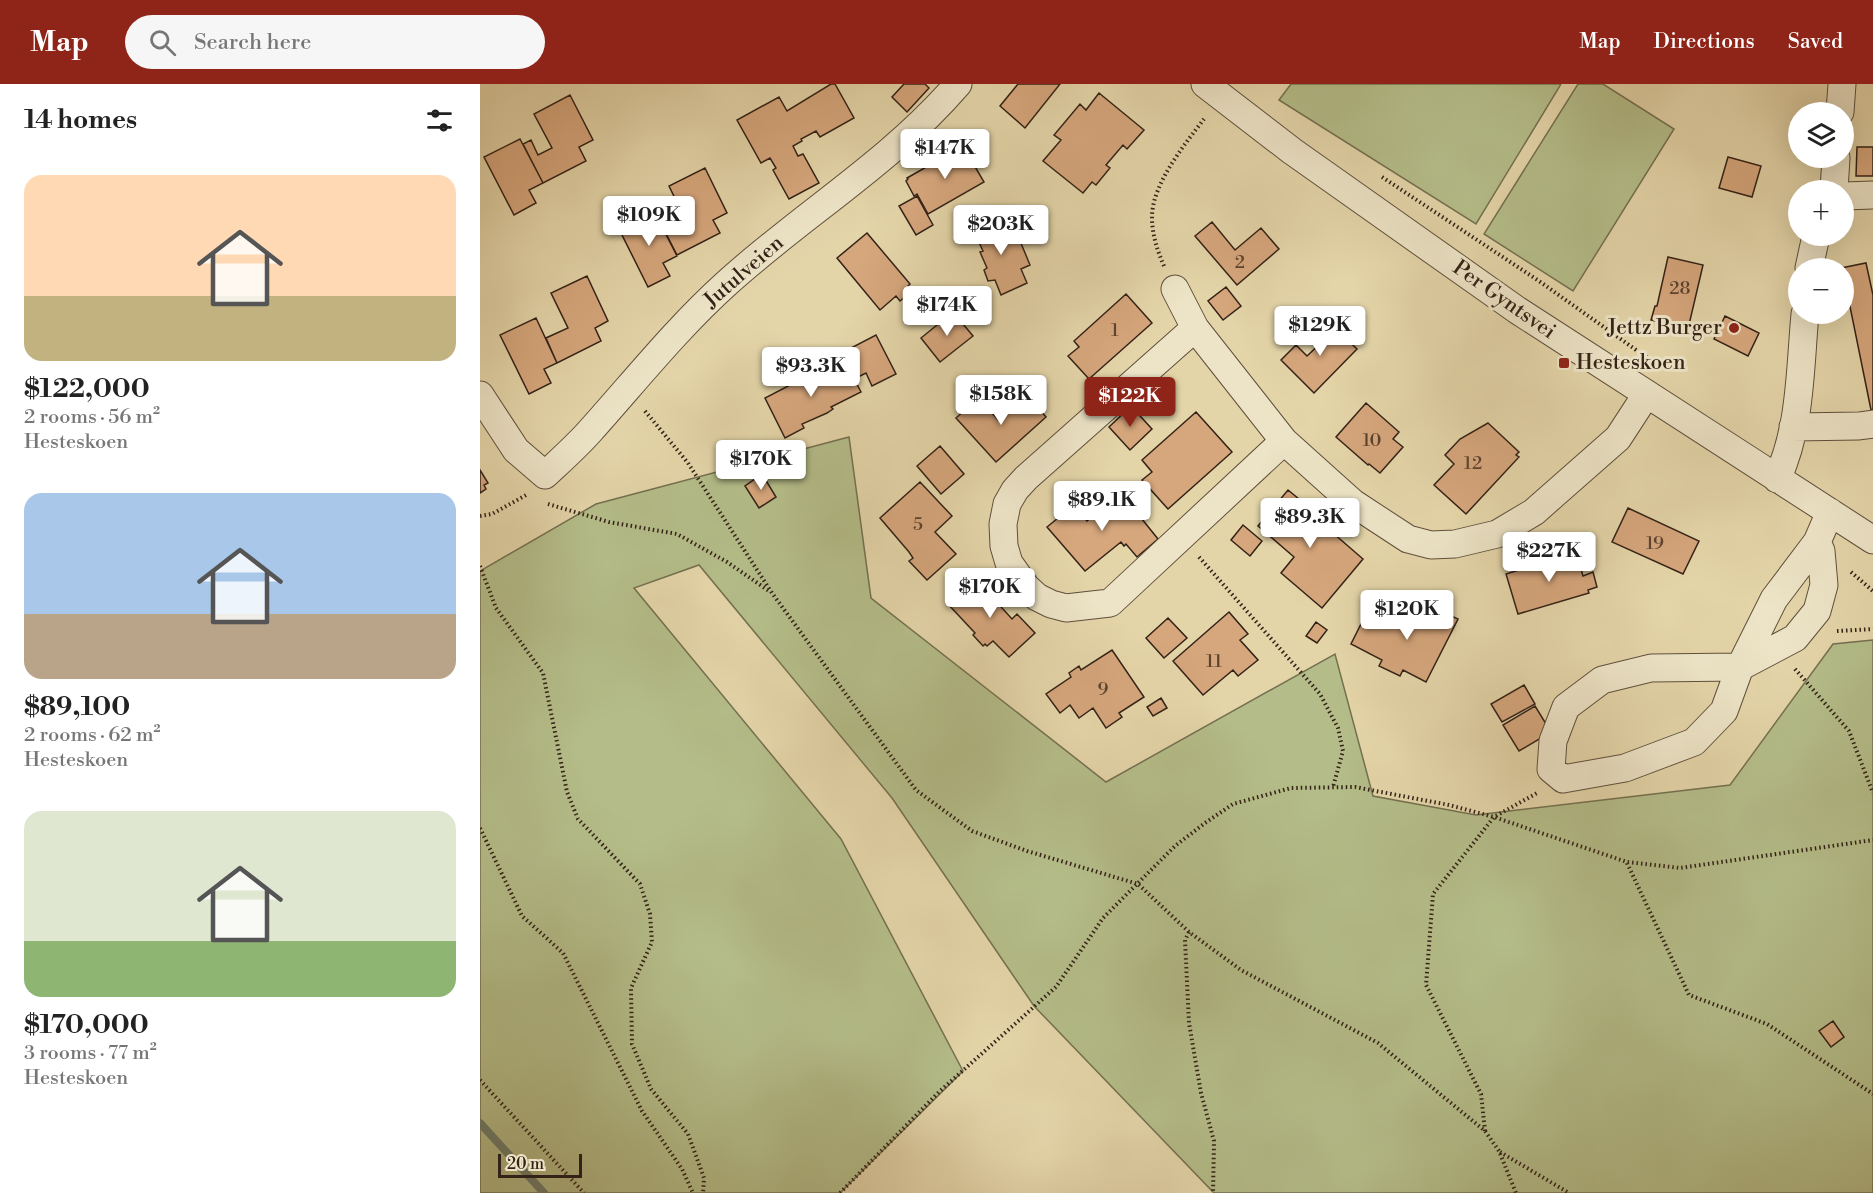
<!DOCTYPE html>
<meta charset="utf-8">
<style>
:root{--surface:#fff;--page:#f6f6f6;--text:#222;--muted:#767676;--accent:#8f2418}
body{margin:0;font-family:"Libre Bodoni",serif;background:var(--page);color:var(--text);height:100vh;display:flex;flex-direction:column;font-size:22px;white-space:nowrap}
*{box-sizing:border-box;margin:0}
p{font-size:20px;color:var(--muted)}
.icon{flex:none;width:33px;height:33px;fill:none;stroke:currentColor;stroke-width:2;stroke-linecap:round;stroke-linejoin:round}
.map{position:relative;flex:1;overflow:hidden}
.drawer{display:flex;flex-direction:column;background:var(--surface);width:480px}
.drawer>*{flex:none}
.fabs{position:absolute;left:1308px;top:18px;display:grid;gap:12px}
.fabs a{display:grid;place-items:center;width:66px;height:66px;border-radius:50%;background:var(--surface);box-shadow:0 6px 24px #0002;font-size:30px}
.scale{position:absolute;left:18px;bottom:15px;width:84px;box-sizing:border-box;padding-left:6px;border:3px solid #332217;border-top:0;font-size:16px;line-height:21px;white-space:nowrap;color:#332217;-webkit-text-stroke:4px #ede4c7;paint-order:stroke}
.price{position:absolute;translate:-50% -51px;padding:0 14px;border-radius:6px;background:#fff;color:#222;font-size:20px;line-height:39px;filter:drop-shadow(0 2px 3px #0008)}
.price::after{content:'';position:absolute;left:50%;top:36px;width:18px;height:14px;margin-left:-9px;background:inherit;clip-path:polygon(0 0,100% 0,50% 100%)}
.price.active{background:var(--accent);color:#fff}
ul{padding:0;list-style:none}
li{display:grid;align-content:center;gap:12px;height:318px;padding:0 24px}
li span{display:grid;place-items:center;height:186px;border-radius:18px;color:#555}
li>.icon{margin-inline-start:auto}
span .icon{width:108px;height:108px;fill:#fffc;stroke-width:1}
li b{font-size:26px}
h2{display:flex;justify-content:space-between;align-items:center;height:72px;padding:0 24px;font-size:26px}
header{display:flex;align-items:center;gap:36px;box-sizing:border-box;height:84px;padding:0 30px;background:var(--accent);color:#fff}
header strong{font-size:28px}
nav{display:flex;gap:33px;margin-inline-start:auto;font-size:21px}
.search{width:420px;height:54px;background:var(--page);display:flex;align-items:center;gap:15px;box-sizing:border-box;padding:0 21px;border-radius:33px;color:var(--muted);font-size:22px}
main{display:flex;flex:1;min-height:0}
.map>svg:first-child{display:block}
</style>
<header>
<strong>Map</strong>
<div class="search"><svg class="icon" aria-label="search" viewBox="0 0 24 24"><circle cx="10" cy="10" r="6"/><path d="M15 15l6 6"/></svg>Search here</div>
<nav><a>Map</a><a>Directions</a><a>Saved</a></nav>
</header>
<main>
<section class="drawer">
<h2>14 homes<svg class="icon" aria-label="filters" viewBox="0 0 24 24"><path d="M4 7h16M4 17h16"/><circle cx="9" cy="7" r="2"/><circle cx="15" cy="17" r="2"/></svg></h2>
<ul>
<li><span style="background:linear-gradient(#ffd9b3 65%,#c2b280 0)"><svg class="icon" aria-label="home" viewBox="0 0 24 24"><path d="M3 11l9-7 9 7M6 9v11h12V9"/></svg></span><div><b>$122,000</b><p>2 rooms · 56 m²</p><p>Hesteskoen</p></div></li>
<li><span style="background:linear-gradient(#a9c7e8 65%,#b9a48a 0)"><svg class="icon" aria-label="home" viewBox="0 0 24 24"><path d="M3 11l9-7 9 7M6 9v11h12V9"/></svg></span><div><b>$89,100</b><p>2 rooms · 62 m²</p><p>Hesteskoen</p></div></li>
<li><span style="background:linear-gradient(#dfe7d0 70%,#8fb573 0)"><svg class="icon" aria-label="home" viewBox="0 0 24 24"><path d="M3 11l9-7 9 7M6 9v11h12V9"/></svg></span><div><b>$170,000</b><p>3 rooms · 77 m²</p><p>Hesteskoen</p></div></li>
</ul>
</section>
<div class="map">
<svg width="1393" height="1109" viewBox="0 0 1393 1109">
<rect width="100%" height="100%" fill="#e4d5a9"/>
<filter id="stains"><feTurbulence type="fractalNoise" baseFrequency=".00333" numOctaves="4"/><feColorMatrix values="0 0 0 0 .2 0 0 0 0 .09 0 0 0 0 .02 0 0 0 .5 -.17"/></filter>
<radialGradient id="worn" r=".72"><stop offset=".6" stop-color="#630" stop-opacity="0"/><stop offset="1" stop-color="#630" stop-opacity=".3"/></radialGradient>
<!-- green -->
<path fill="#b4bd89" stroke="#747050" stroke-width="1.5" d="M811,0h270l-85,140 -197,-124z
M1098,0h25l71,45 -101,162 -89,-57z
M369,353l22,161 235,184 229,-128 38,142 103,19 254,-30 103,-141 40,-4v553h-659l-180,-187 -142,-208 -193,-233 -65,23 207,251 122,232 -123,122h-360v-622l116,-67z"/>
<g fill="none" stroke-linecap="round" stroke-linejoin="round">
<!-- stream -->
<path stroke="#6e7d6d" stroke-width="8" d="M0,1039l64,70"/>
</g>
<!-- building -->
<path fill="#d6a67c" stroke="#332217" stroke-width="1.5" d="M351,0h4l19,34 -34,19 -4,-6 -15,8 1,2 -9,5 5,10 5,-2 16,29 -30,16 -16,-29 3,-2 -6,-10 -9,5 -24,-43 42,-23 8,14z
M424,0h21l4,4 -22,24 -15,-15z
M538,0h42l-35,44 -25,-22z
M619,9l45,37 -17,19 -4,-4 -17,20 4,3 -14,17 -4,-3 -9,11 -40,-32 18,-21 -7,-5 26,-31 6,6z
M90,11l23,45 -14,7 7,14 -43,22 -20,-39 8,-4 7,15 14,-7 -18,-34z
M40,55l23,44 -14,7 7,13 -22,12 -30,-58z
M483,62l21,36 -56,32 -11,-20 -3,2 -8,-15 2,-2 -1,-1z
M1377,63h16v29h-17z
M1248,73l33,9 -9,31 -33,-9z
M225,84l22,45 -14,7 7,13 -43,22 -22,-43 11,-6 10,20 10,-5 -17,-35z
M437,112l16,29 -17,10 -17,-29z
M197,122l8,15 -9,5 -8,-16z
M174,127l23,45 -14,7 7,13 -22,11 -29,-58z
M510,130l13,28 15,-6 12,29 -9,4 6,14 -26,12 -6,-15 -7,1 -4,-11 3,-2 -7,-16 3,-1 -13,-28z
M732,138l23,28 26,-22 18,21 -42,36 -42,-49z
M387,149l43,51 -2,2 4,5 -12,10 -4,-5 -16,14 -43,-52z
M1188,173l35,8 -15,64 -37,-9 4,-14h2z
M1386,179l7,32v115h-2l-27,-133v-9h-3z
M107,192l21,45 -13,7 6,13 -44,22 -11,-25 22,-10 -17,-35z
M746,203l15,19 -18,14 -15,-19z
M646,210l26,29 -63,56 -21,-23 11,-9 -5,-6z
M473,228l20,24 -33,26 -19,-24z
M843,232l34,33 -43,44 -33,-33 15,-15 11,11 18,-17 -12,-12z
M1245,232l34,17 -11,23 -34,-17z
M56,234l21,45 -13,6 7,14 -22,11 -29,-59z
M396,251l20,39 -24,12 -6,-13 -12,6 -9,-17 11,-5 -5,-9z
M365,278l16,30 -30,15 2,2 -6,4 -25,11 2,4 -19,10 -20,-40 50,-26 2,4z
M547,311l19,22 -50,45 -40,-44 23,-20 19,22z
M886,319l33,29 -6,7 10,8 -23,26 -11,-9 -1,1 -32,-28z
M651,322l21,23 -22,21 -21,-23z
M716,328l36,40 -64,57 -26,-29 10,-8 -10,-12z
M1008,339l31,29 -3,3 3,2 -53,57 -32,-29 20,-21 -9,-9 15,-16z
M460,362l24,28 -23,20 -24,-28z
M0,386l8,13 -4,2 2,4 -6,4z
M282,390l14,23 -17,11 -14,-22z
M440,398l32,34 -17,16 21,22 -29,26 -18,-19 4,-3 -4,-6 -29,-34z
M808,406l33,27 -3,3 45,39 -41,49 -41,-35 13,-16 -36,-31z
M641,409l37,46 -21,18 -11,-13 -2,2 -3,-4 -36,29 -38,-44 27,-22 13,16z
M1148,424l71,33 -16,33 -71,-32z
M763,441l19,16 -12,15 -19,-16z
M1096,468l7,24 10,-4 4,15 -9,3 1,3 -71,21 -12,-40z
M495,494l37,41 5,-5 18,19 -26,24 -16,-16 -6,5 -2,-2 -2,2 -10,-11 2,-2 -28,-30z
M940,517l38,18 -32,63 -23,-12 -3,6 -21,-10 3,-6 -31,-16 17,-34 38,19z
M749,528l19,22 -8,6 18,20 -20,16 -5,-6 -30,25 -30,-34z
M688,534l19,20 -23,20 -18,-20z
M836,538l11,8 -10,13 -11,-7z
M632,566l32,47 -25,16 3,4 -16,11 -13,-20 -14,10 -9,-13 -10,8 -14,-19 25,-17 -2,-4 10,-7 2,4z
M1044,601l11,19 -33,18 -11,-18z
M681,614l6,10 -14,8 -6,-9z
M1055,622l16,26 -32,19 -16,-26z
M1353,937l11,16 -13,10 -12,-16z"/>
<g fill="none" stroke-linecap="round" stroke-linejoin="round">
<!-- minor casing -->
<g stroke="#5f4f3c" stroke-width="29">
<path id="minor" d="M725,0l87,67 225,159 356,230
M1360,28l2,-28
M1354,106l2,-32
M1364,112l29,-1
M1329,184l7,-32
M695,205l20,39
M0,311l36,55 29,25c16,-15 32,-29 46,-45 44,-49 86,-102 136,-147 75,-68 164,-121 231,-199
M1313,343l66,-1 14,-2
M804,357l-174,162 -44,5 -15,-4 -14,-7 -11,-10 -17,-24 -5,-17 -1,-22 4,-20 8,-14 11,-12 169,-150 89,113 69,62 55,36 23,6 24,-1 42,-10 37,-22 84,-74 28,-43
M1297,395c24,-51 23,-111 28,-165
M1337,458l4,9 3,34 -7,26 -22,27 -55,29 -16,44 -30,31 -69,26 -62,11 -12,-10 2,-28 13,-34 36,-27 49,-12 89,-1 34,-68 43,-57 13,-30"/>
</g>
<!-- path -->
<path stroke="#332217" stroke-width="4" stroke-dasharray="1.5 3" stroke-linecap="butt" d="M902,93l157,104 114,81
M684,182c-7,-16 -12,-32 -12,-49 0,-33 33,-73 52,-98
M165,327l43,52 84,130 144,197 56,41 55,20 111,33 51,48 52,38 137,73 107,88 14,20 17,42
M68,420l61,18 68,12 50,28 42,29
M0,432l12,-2 36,-20
M719,473l121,137 18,34 5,23 -10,36
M0,482l16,42 47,65 24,119 11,27 62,65 10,30 2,28 -21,46 1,56 19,45 37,45 16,44 -1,15
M1371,488l22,19
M1357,547l36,-2
M1315,585l54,62 24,62
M0,744l42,88 41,37 79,158 40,58 11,24
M1147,779l62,132 78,29 106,70
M709,848l-4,8 4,83 12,70 13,48 -1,52
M0,996l104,113
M1005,1047l-4,-37 -55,-109 7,-91 61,-77 43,-24
M1020,1068l69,41
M360,1109l99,-101 117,-105 47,-69 72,-72 30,-23 28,-19 58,-16 64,-1 94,18 45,12 133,45 53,6 193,-28"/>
<!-- minor -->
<use href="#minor" stroke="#ede4c7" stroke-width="27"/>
</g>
<!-- markers -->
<g fill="#8f2418" stroke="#ede4c7" stroke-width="2">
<circle cx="1254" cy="244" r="6"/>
<rect x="1078" y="273" width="12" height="12" rx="3"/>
</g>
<g text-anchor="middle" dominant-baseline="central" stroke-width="6" stroke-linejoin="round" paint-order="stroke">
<!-- number labels -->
<g font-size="18" fill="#5c4330">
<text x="760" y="178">2</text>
<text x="1200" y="204">28</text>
<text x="635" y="246">1</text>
<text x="892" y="356">10</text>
<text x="993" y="379">12</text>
<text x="438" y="440">5</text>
<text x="1175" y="459">19</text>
<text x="734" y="577">11</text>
<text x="623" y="605">9</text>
</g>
<!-- street labels -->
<g font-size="21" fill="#332217" stroke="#ede4c7">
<text transform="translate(264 188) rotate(-41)">Jutulveien</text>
<text transform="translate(1024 216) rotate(35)">Per Gyntsvei</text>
</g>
<!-- poi labels -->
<g font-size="21" fill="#332217" stroke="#ede4c7" text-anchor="end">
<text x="1242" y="244">Jettz Burger</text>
<text x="1096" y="279" text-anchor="start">Hesteskoen</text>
</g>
</g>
<rect width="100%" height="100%" filter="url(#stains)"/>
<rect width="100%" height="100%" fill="url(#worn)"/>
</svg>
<div class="fabs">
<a><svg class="icon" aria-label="layers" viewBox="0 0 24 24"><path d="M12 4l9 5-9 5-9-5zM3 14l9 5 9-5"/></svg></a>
<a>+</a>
<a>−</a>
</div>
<div class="scale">20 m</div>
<b class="price" style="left:465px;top:96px">$147K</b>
<b class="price" style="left:169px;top:163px">$109K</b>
<b class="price" style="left:521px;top:172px">$203K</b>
<b class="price" style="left:467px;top:253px">$174K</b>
<b class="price" style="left:840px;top:273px">$129K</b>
<b class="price" style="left:331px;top:314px">$93.3K</b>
<b class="price" style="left:521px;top:342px">$158K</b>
<b class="price active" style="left:650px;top:344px">$122K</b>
<b class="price" style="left:281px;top:407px">$170K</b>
<b class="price" style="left:622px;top:448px">$89.1K</b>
<b class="price" style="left:830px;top:465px">$89.3K</b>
<b class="price" style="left:1069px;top:499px">$227K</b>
<b class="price" style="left:510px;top:535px">$170K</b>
<b class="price" style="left:927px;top:557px">$120K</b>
</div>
</main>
